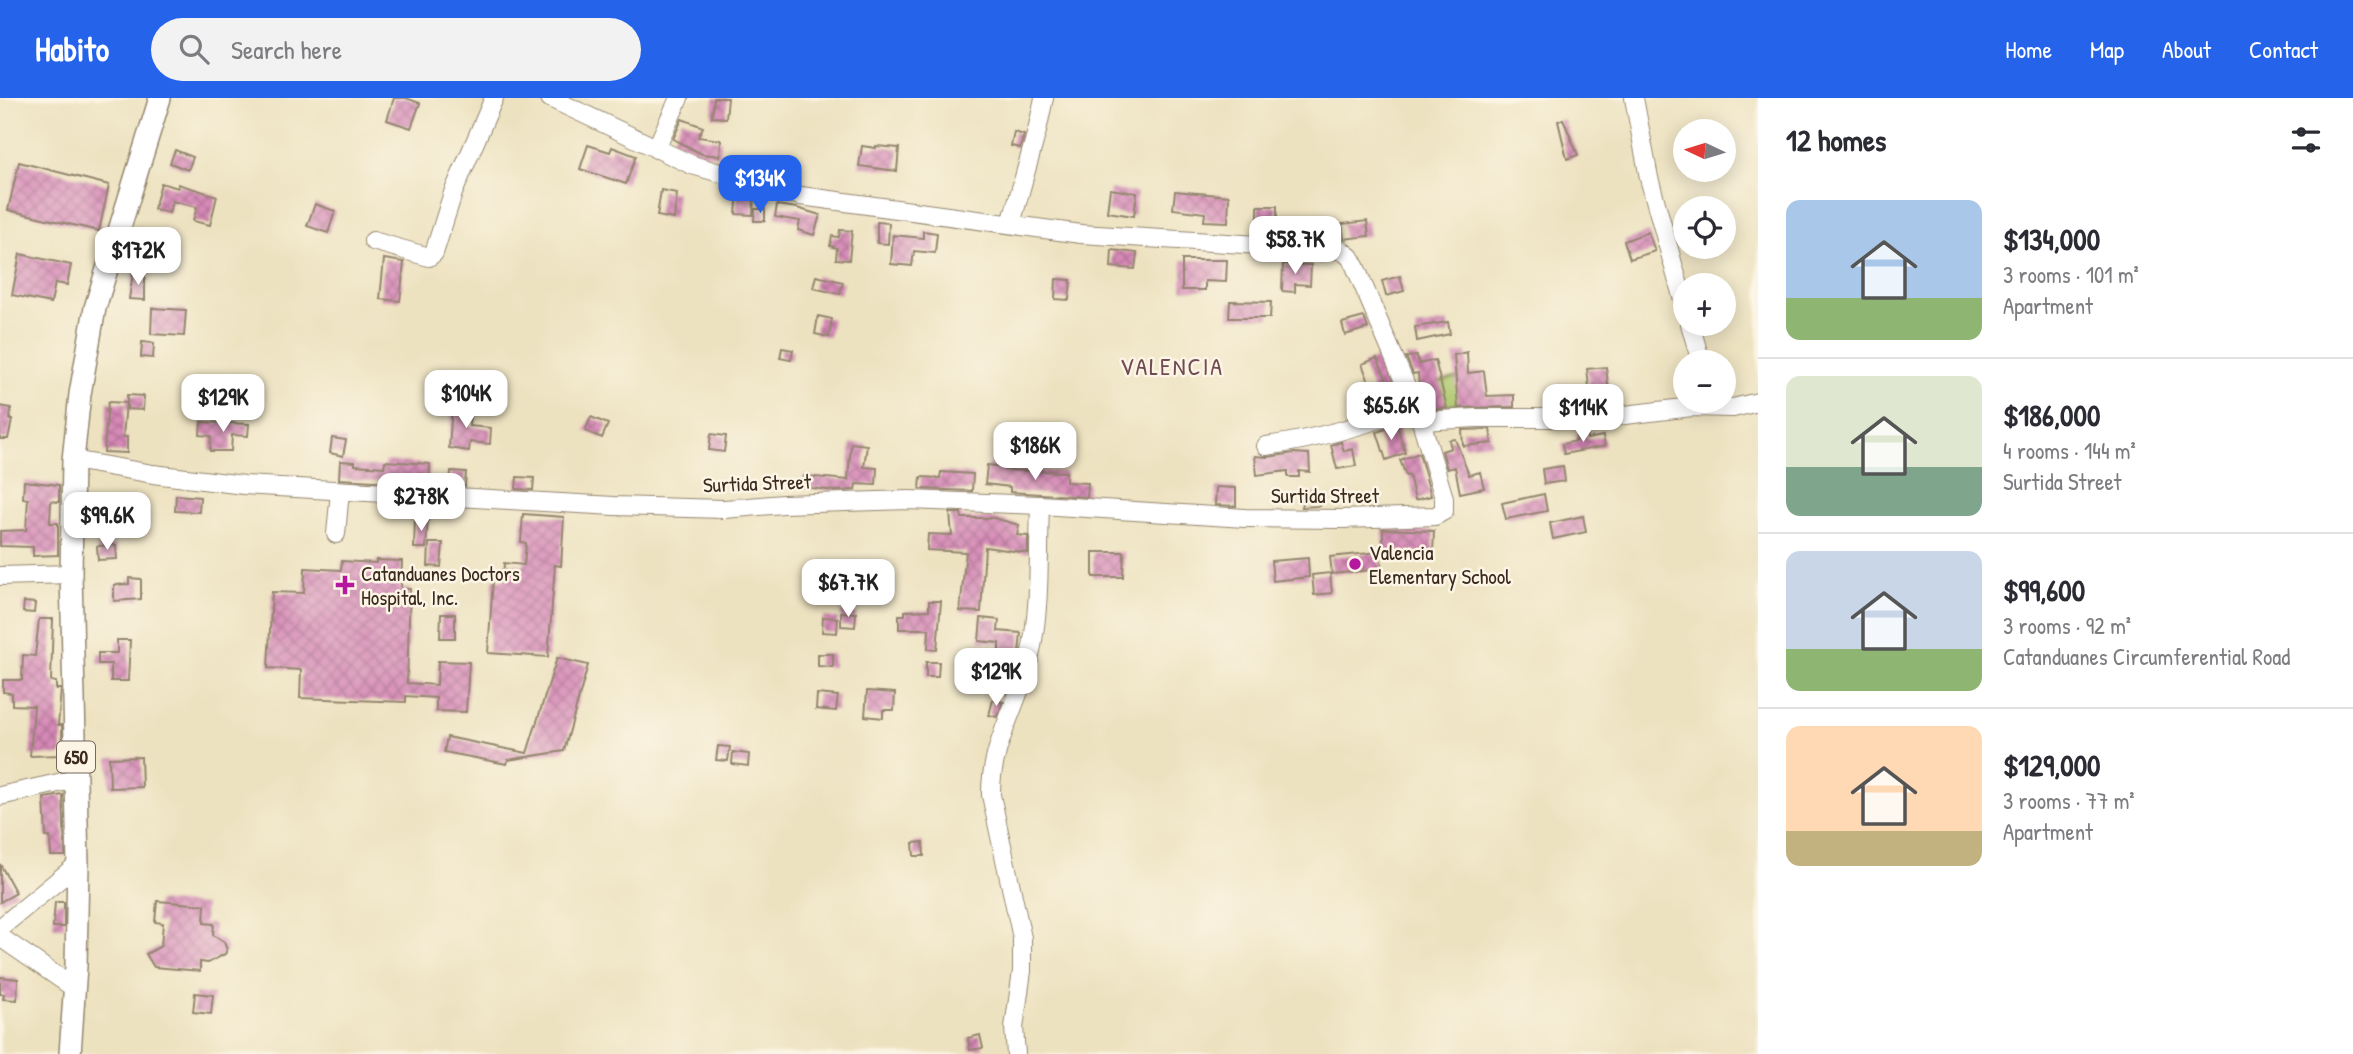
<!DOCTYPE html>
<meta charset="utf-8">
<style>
:root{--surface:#fff;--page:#f2f2f3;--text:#2b2b33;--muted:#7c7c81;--line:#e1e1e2;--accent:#2563eb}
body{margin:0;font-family:"Patrick Hand",sans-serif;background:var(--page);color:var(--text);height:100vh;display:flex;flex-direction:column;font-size:26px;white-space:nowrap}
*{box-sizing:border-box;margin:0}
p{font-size:23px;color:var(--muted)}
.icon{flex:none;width:38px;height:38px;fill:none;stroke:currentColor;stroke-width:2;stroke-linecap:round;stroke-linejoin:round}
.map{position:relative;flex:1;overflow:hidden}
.sheet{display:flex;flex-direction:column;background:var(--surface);width:595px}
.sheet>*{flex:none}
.needle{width:46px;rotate:274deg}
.controls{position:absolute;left:1673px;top:21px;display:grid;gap:14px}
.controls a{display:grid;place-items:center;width:63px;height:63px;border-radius:50%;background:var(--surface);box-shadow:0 4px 18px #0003;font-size:35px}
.price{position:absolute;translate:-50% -60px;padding:0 16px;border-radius:14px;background:#fff;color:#222;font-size:23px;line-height:46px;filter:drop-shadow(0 2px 4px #0008)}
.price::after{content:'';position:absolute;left:50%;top:42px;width:21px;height:16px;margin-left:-10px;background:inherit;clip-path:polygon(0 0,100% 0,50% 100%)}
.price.on{background:var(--accent);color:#fff}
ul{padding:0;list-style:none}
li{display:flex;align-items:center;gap:21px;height:175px;padding:0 28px}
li+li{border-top:2px solid var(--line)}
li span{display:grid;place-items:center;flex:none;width:196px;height:140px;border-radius:14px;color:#555}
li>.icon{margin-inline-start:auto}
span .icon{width:84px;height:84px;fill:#fffc;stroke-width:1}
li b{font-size:30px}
h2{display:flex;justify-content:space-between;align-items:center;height:84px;padding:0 28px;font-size:30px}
header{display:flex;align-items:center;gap:42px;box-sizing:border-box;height:98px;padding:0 35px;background:var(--accent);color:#fff}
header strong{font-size:33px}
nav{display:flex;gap:38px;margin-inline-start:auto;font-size:24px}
.search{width:490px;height:63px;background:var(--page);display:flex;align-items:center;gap:18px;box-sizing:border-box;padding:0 24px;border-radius:38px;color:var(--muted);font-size:26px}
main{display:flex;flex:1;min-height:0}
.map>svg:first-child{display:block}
</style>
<header>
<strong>Habito</strong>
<div class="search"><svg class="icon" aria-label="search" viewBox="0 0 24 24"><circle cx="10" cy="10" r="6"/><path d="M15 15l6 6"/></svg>Search here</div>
<nav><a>Home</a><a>Map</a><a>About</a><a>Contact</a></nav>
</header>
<main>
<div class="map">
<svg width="1758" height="956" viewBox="0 0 1758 956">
<defs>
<pattern id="building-cross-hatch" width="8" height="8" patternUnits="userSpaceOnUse" patternTransform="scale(1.75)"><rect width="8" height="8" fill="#d689b7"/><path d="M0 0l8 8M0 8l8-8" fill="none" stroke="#af7094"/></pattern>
</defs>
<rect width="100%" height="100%" fill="#fcf5e5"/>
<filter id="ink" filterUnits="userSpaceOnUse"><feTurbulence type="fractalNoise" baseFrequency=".0143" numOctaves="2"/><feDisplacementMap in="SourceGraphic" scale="14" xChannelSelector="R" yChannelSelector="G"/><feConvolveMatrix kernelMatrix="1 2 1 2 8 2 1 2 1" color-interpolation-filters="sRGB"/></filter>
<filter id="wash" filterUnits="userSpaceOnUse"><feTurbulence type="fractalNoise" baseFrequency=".00686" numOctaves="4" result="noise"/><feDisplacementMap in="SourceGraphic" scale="28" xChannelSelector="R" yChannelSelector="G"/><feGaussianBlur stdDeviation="1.57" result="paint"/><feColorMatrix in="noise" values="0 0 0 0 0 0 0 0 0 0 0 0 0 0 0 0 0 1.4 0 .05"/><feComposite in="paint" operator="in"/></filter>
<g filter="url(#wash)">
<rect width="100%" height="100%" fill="#ede2c0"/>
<!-- green -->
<path fill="#acc66b" stroke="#747844" stroke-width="2" d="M1461,278l6,25 -43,11 -7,-24z"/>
<g id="blocks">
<!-- building -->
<path fill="url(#building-cross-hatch)" d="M394,0h12l14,5 -9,25 -24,-8z
M714,0h14l-2,20 -14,-1z
M682,21l21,8 -5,10 23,3 -1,16 -18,-2 -29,-15z
M1563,21l15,36 -11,4 -9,-38z
M1014,34l10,3 -4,13 -9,-2z
M588,47l22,7 2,-5 24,9 -10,28 -46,-15z
M862,48l14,2v-2l23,2 -2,23 -38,-5z
M175,52l18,7 -5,13 -18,-7z
M19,64l90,23 -10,46 -91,-21z
M161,85l17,5v-4l39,12 -7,29 -17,-4 4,-14 -25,-6 -3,12 -15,-4z
M1110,91l27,4 -3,23 -27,-4z
M661,92l16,3 -3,26 -17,-3z
M738,92l16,5 -1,20 -17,-1z
M1175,93l54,5 -1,26 -24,-1 1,-8 -32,-4z
M315,106l20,7 -7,22 -21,-7z
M777,107l20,3 23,7 -6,20 -16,-5 2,-9 -25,-4z
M1258,108h19v15h-19z
M755,111h10v12h-11z
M1367,123l2,15 -25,3 -2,-15z
M877,124l12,1 -1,21 -11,-1z
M840,132l12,1 -3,29 -13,-1 1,-11 -7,-2 2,-10 7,1z
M923,133l14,2 -2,20 -21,-2 -2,15 -21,-2 2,-29 30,3z
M1648,134l7,19 -25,8 -6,-18z
M1112,152l25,3 -2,16 -24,-2z
M20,156l51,11 -4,20 -12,-2 -4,20 -39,-8z
M384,161l20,3 -4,39 -20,-2z
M1182,162h45l-1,22 -21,-1v9h-23z
M1283,166l28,1 -1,20 -15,-1v8l-13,-1z
M133,175l12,1v26l-16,-1z
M816,178l27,6 -3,12 -27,-6z
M1400,178l4,15 -18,5 -4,-15z
M1056,181l15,1 -2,20 -14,-1z
M1230,203l41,1 -1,16h-41z
M152,210l34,2 -2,26 -33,-2z
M818,218l14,3 -3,18 -14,-3z
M1364,219l4,11 -23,7 -3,-12z
M1448,224l2,12 -33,7 -2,-14z
M142,244l12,1 -1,15 -12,-1z
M782,250l11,2 -2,10 -11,-2z
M1467,254l1,21 16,-2 3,25 27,-1v12l-56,1 -4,-53z
M1417,258l2,8 16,-4 12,48 -19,1 -9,-21 -1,-15 -5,1 -7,-17z
M1377,260l18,40 -16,9 -17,-43z
M1606,269l3,26 -19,2 -3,-26z
M127,297l17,1 -1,14 -16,-1z
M108,304l18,1 -3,34h4v16l-23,-1z
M452,307l19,2 -2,19 22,2 -1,16 -20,-2 -1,9 -20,-3z
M0,308l11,2 -1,12h2l-4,19h-8z
M591,319l17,7 -6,14 -17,-7z
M201,324l48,2 -1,12 -16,-1 -1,16h-21l1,-15 -11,-1z
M1397,327l8,28 -19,7 -9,-28z
M1490,331l2,14 -29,3 -1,-16z
M1586,334l1,7 16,-3 2,10 -41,8 -2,-10 15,-3 -1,-7z
M711,336l15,2 -2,16 -15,-2z
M332,340l14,2 -3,16 -13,-3z
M1455,341l14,36 11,-3 4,16 -24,5 -5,-26 -8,2 -5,-18 9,-3 -2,-8z
M1341,344l3,9 9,-2 3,17 -19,3 -6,-24z
M851,345l16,2 -3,22 13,1 -1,17 -20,-1 -1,6 -20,1 -33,-4 2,-11 44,4z
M1294,355l15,1 1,18 -11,-1v6h-11v-6l-31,4 -2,-19 13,1z
M1419,355l12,43 -16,4 -6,-25 -3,1 -6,-16z
M340,363l15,1v3l29,2 1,-6 45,3 -1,20 -90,-5z
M987,367l18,2 -1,3 62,2v10l22,1 -1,14 -77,-5v-5l-25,-3z
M1563,368l2,15 -21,3 -2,-15z
M451,373l15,1 -1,14 -15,-1z
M941,374l32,2 -1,17 -52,-2 1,-12 19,1z
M517,379l17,1 -1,12 -17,-1z
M24,383l35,4v17l-8,-1 -1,22h8v32l-25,1v-9l-33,-1v-15l26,-1 2,-31 -5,-1z
M1216,389l20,1v18l-21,-1z
M1318,396l1,12 -17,1v-12z
M1544,396l3,17 -41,8 -4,-16z
M176,397l24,2 -1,15 -24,-1z
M950,415h11l1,5h32l25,7 -2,10 11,1v17l-43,-6 -4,65 -21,-1 6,-59 -39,-2 1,-16 24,1z
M523,416l41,3 -3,49 -6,-1 -7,92 -60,-4 5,-74 10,1 1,-17 20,2 2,-22 -5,-1z
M1583,418l3,16 -33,7 -3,-16z
M415,420h13l-2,30h-12z
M1383,431l51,2 -1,22 -50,-2z
M429,445h14l-2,24 -13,-1z
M116,447l1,14 -19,1 -1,-14z
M1093,454h31l-1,25h-30z
M1380,454l2,17 -50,5 -2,-17z
M1308,460l1,19 -36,4 -2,-20z
M376,462l26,1 -1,28h9l-3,94 30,2 1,-24 31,1 -3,50 -30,-1v-13l-30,-2v6l-106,-4 1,-28 -33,-2 4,-76 32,1 1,-25 36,2 1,-9 34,2z
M1330,475l2,20 -18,2 -2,-20z
M129,480l12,1v20l-27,2v-16l15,-1z
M929,503h12l-4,49 -9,-1 1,-20h-30v-14h6v-4l24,-1z
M24,504l11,1 -1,10 -11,-1z
M841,514l15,1 -1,14 -14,-1z
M441,516h14v24h-15z
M823,519l15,1 -1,15 -15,-1z
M981,520l18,2 -1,11 23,2 -2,20 -4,2v14h-11l-1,-15h-4v-11l-20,-2z
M39,521h14l-2,62 5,1v7h5l-3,36h4v30l-32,1 4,-50 -22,-1v-12l-9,-1v-12h19l1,-25 12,1z
M117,542h13l-2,41h-17v-17h-13v-11h19z
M818,556h15v13l-15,-1z
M557,560l31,7 -24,86 -56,9 -1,4 -63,-12 3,-15 80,16z
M926,564h13l-1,15h-12z
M867,593l28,2 -1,17h-11v8l-18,-2z
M817,596l21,2 -2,15 -20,-2z
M993,602l10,2 -6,15 -8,-2z
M718,648l12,1 -2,14 -12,-1z
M733,654l16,2 -1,12 -16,-2z
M141,659l1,30 -32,1 -1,-30z
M63,697l2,61h-14l-1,-19h-4l-2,-39z
M923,744l1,14h-10l-1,-13z
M0,766l16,29 -16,9z
M157,803l48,4 -1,18 10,1 -1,11 11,7 3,8 -2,4 -17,9 -8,-1v9l-46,-4 -8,-13 15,-8 2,-23 -8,-1z
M55,804h9v25h-11z
M0,879l18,2 -1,21 -14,-1 1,-5h-4z
M195,895l18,2 -2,19 -18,-2z
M980,937l3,13 -13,2 -2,-12z"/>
</g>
</g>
<g filter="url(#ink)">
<use href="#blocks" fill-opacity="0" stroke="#94866f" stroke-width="2"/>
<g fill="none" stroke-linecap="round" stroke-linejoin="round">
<!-- minor casing -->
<g stroke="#94866f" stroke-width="20">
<path id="minor" d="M1634,0l15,80 36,129
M656,51l23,-51
M1011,126l26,-93 7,-33
M373,143l56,16 5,-4 19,-60 41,-95
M1690,226l11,38
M1692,309l41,1 25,-6
M1421,323l55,-3h124l92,-11 5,-6
M1266,348c52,-7 100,-21 149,-40
M73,362l80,14 91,11 370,21 110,3 59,-5 126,-4 131,5 205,13 97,1 93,-3 9,-5v-13l-23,-77 -66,-155 -5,-9 -9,-7 -260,-16 -280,-38 -109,-31 -142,-67
M336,436l4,-43
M0,478l71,-2
M0,698l76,-17
M0,830l78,-64
M0,839l74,51
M1016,956l-2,-26 8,-57v-33l-31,-143c-1,-50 28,-91 39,-139 11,-49 8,-101 10,-151"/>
</g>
<!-- major casing -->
<g stroke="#94866f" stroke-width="24">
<path id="major" d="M70,956l6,-88 2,-102 -7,-290 2,-114 7,-66 15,-86 65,-210"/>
</g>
<!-- minor -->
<use href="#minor" stroke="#fff" stroke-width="18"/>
<!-- major -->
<use href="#major" stroke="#fff" stroke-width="21"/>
</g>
</g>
<!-- markers -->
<g fill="#b5179e" stroke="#fcf5e5" stroke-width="2.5">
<circle cx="1355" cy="466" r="7"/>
<path d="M341.5 476.5h7v7h7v7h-7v7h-7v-7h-7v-7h7z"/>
</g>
<g text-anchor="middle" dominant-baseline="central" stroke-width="5" stroke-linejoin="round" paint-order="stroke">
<!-- shield labels -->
<rect fill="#fcf5e5" stroke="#75675a" stroke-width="2" x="57" y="643.5" width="38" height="31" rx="5"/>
<g font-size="19" font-weight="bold" fill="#3b2a1e">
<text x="76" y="659">650</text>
</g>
<!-- street labels -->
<g font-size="21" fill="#3b2a1e" stroke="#fcf5e5">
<text transform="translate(757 385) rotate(-2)">Surtida Street</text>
<text x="1325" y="397">Surtida Street</text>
</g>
<!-- poi labels -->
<g font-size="21" fill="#3b2a1e" stroke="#fcf5e5" text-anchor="start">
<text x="1369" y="454">Valencia<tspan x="1369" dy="24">Elementary School</tspan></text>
<text x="361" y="475">Catanduanes Doctors<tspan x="361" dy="24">Hospital, Inc.</tspan></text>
</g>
<!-- quarter labels -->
<g font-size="24" letter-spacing="2" fill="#714b54" stroke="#fcf5e5">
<text x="1172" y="268">VALENCIA</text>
</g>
</g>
</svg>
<div class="controls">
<a><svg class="needle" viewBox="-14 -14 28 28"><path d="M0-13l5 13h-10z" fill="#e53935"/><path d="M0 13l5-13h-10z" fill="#7c7c81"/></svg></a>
<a><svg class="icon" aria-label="locate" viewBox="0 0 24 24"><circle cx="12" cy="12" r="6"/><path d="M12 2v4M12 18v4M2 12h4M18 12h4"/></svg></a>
<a>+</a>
<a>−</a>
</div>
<b class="price on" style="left:760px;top:117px">$134K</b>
<b class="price" style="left:1295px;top:178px">$58.7K</b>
<b class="price" style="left:138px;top:189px">$172K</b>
<b class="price" style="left:466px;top:332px">$104K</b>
<b class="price" style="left:223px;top:336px">$129K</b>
<b class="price" style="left:1391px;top:344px">$65.6K</b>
<b class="price" style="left:1583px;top:346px">$114K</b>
<b class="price" style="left:1035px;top:384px">$186K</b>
<b class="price" style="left:421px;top:435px">$278K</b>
<b class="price" style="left:107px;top:454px">$99.6K</b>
<b class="price" style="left:848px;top:521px">$67.7K</b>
<b class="price" style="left:996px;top:610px">$129K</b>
</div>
<section class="sheet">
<h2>12 homes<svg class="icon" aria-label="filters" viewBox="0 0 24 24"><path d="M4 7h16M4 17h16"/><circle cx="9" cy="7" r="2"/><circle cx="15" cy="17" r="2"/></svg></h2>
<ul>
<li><span style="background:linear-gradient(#a9c7e8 70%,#8fb573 0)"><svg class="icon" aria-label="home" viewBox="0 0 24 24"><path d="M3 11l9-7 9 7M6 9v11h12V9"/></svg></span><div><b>$134,000</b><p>3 rooms · 101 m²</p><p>Apartment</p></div></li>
<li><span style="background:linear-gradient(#dfe7d0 65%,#7fa58c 0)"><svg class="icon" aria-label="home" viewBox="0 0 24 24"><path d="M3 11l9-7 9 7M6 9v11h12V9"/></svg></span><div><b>$186,000</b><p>4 rooms · 144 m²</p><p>Surtida Street</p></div></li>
<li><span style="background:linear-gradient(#c9d6e8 70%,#8fb573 0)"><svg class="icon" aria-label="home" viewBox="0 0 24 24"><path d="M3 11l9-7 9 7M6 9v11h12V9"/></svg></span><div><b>$99,600</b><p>3 rooms · 92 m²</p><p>Catanduanes Circumferential Road</p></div></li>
<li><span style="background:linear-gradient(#ffd9b3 75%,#c2b280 0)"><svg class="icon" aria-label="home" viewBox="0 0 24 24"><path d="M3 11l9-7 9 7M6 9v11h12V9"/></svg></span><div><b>$129,000</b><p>3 rooms · 77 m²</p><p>Apartment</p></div></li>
</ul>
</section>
</main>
